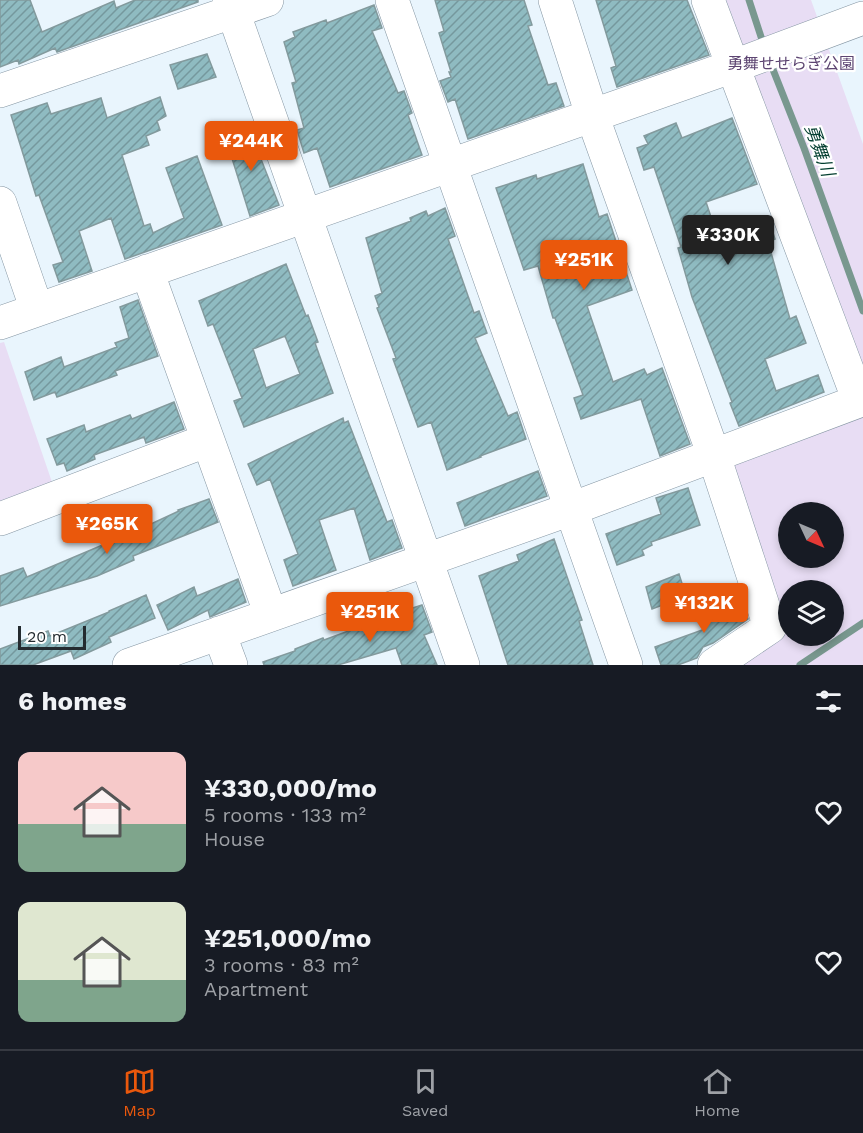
<!DOCTYPE html>
<meta charset="utf-8">
<style>
:root{--surface:#171b24;--page:#242831;--text:#f1f3f6;--muted:#9ea1a6;--line:#363941;--accent:#ea580c}
body{margin:0;font-family:"Work Sans","Noto Sans JP",sans-serif;background:var(--page);color:var(--text);height:100vh;display:flex;flex-direction:column;font-size:22px;white-space:nowrap}
*{box-sizing:border-box;margin:0}
p{font-size:20px;color:var(--muted)}
.icon{flex:none;width:33px;height:33px;fill:none;stroke:currentColor;stroke-width:2;stroke-linecap:round;stroke-linejoin:round}
.map{position:relative;height:665px;overflow:hidden}
.side{display:flex;flex-direction:column;background:var(--surface);flex:1}
.side>*{flex:none}
.needle{width:39px;rotate:134deg}
.buttons{position:absolute;left:778px;top:502px;display:grid;gap:12px}
.buttons a{display:grid;place-items:center;width:66px;height:66px;border-radius:50%;background:var(--surface);box-shadow:0 3px 9px #0003;font-size:30px}
.scale{position:absolute;left:18px;bottom:15px;width:68px;box-sizing:border-box;padding-left:6px;border:3px solid #242b30;border-top:0;font-size:16px;line-height:21px;white-space:nowrap;color:#242b30;-webkit-text-stroke:4px #fff;paint-order:stroke}
.price{position:absolute;translate:-50% -51px;padding:0 14px;border-radius:6px;background:var(--accent);color:#fff;font-size:20px;line-height:39px;filter:drop-shadow(0 2px 3px #0008)}
.price::after{content:'';position:absolute;left:50%;top:36px;width:18px;height:14px;margin-left:-9px;background:inherit;clip-path:polygon(0 0,100% 0,50% 100%)}
.price.on{background:#222;color:#fff}
ul{padding:0;list-style:none}
li{display:flex;align-items:center;gap:18px;height:150px;padding:0 18px}
li span{display:grid;place-items:center;flex:none;width:168px;height:120px;border-radius:12px;color:#555}
li>.icon{margin-inline-start:auto}
span .icon{width:72px;height:72px;fill:#fffc;stroke-width:1}
li b{font-size:26px}
h2{display:flex;justify-content:space-between;align-items:center;height:72px;padding:0 18px;font-size:26px}
.dock{display:flex;justify-content:space-around;align-items:center;height:84px;border-top:2px solid var(--line);background:var(--surface);font-size:16px;color:var(--muted)}
.dock a{display:grid;justify-items:center;gap:3px}
.dock .on{color:var(--accent)}
.map>svg:first-child{display:block}
</style>
<div class="map">
<svg width="863" height="665" viewBox="0 0 863 665">
<defs>
<pattern id="building-hatch" width="6" height="6" patternUnits="userSpaceOnUse" patternTransform="scale(1.5)"><rect width="6" height="6" fill="#8fbbc1"/><path d="M-1 1l2-2M0 6l6-6M5 7l2-2" fill="none" stroke="#75989d"/></pattern>
</defs>
<rect width="100%" height="100%" fill="#e9f5fd"/>
<!-- park -->
<path fill="#e8ddf4" fill-rule="evenodd" d="M726,0h85l52,144v229z
M4,342l50,146 -54,19v-164z
M863,410v255h-127l48,-35 -55,-168zM789,513h45v45h-45zM789,591h45v45h-45z"/>
<g fill="none" stroke-linecap="round" stroke-linejoin="round">
<!-- stream -->
<path stroke="#79988f" stroke-width="7" d="M749,0l15,46
M770,62l34,86 59,163
M800,665l63,-42"/>
</g>
<!-- building -->
<path fill="url(#building-hatch)" stroke="#839a9d" stroke-width="1.5" fill-rule="evenodd" d="M0,0h30l12,32 72,-31 2,7 19,-8h63v2l-141,50 -2,-4 -36,16 -1,-4 -18,7z
M435,0h89l8,25 -4,1 20,59 8,-2 8,23 -96,33 -13,-40 -7,3 -8,-21 11,-4 -2,-5h2l-12,-39 5,-2z
M596,0h91l22,55 -92,32 -6,-19 5,-2z
M374,5l8,23 -10,3 26,62 6,-2 8,22 -4,2 14,40 -92,32 -13,-39 -13,5 -7,-23 7,-2 -12,-45 4,-1 -12,-40 11,-5 -2,-5 33,-12 1,3z
M207,54l9,23 -38,12 -8,-24z
M160,97l6,19 -9,5 3,9 -14,6 3,9 -27,10 22,71 6,-2 3,9 31,-15 -18,-50 31,-12 25,69 -97,34 -14,-41 -32,13 13,40 -33,11 -6,-17 10,-3 -24,-67 -3,1 -25,-81 36,-12 4,11 50,-16 6,20z
M732,118l25,66 -51,18 11,33 51,-18 7,22 -7,3 22,77 6,-3 10,27 -41,16 11,32 42,-16 6,17 -85,34 -9,-23 2,-1 -40,-105 -14,-49 3,-1 -27,-80 -10,3 -7,-22 11,-4 -4,-8 32,-13 6,15z
M248,126l31,79 -29,11 -25,-80z
M583,164l16,53 8,-3 25,76 -45,16 26,76 31,-13 3,6 15,-7 28,76 -30,12 -19,-57 -60,20 -7,-21 9,-3 -28,-77h-2l-15,-52 -14,4 -28,-82 40,-13 1,4z
M445,208l10,28 -7,3 26,74 5,-2 8,22 -12,5 33,78 9,-4 9,27 -46,17 1,1 -34,13 -16,-48 -13,5 -25,-68 3,-1 -19,-50 2,-1 -4,-11 7,-3 -16,-55 45,-17 -1,-3 16,-7 2,5z
M286,264l20,52 2,-1 10,27 -3,1 18,50 -89,34 -10,-26 8,-3 -29,-74 -5,2 -9,-25zM285,336l15,38 -34,14 -13,-39z
M138,300l20,56 -43,15 2,4 -60,22 -2,-5 -21,8 -9,-28 36,-15 3,10 53,-20 -2,-4 14,-5 -9,-31z
M174,402l10,27 -38,14 -2,-6 -50,18 1,4 -28,12 -3,-8 -7,2 -10,-26 37,-14 2,7 44,-17 2,4z
M343,418l1,5 4,-2 39,101 5,-2 10,28 -32,12 -16,-52 -35,12 17,50 -43,16 -9,-26 14,-6 -28,-75 -13,6 -9,-21z
M538,471l9,25 -82,30 -8,-23z
M688,488l12,37 -49,17 1,3 -10,5 2,5 -27,10 -11,-31 55,-20 -5,-16z
M209,499l9,23 -85,34 1,4 -37,16 -97,30v-30l23,-8 4,9 111,-47 41,-19 -1,-1z
M554,539l28,81 -3,1 14,44h-85l-29,-89 40,-15 -2,-6z
M679,574l7,22 -34,13 -6,-22z
M238,579l8,23 -36,15 -2,-7 -40,20 -11,-25 37,-18 3,9z
M146,595l9,23 -46,19 2,5 -37,17 -3,-8 -38,14h-33v-16l48,-18 2,5 59,-24v-1z
M741,597l7,22 -35,24 -10,4 -6,11 -19,7h-17l-6,-18 50,-18 -4,-14z
M422,605l10,27 -8,3 13,30h-35l-6,-17 -58,17h-74l-1,-3 32,-11v-2l28,-11 1,2 49,-18 -1,-2 21,-8 1,2z"/>
<g fill="none" stroke-linecap="round" stroke-linejoin="round">
<!-- minor casing -->
<g stroke="#8596a3" stroke-width="34">
<path id="minor" d="M229,0l234,665
M392,0l234,665
M555,0l37,115 122,341 56,171 -56,38
M0,91l267,-91
M0,203l37,107
M147,271l124,344
M0,323l745,-261 118,-44
M0,519l208,-79
M219,633l12,32
M129,665l442,-156 288,-108 -151,-401"/>
</g>
<!-- minor -->
<use href="#minor" stroke="#fff" stroke-width="33"/>
</g>
<g text-anchor="middle" dominant-baseline="central" stroke-width="4.5" stroke-linejoin="round" paint-order="stroke">
<!-- park labels -->
<g font-size="16" fill="#5d4572" stroke="#fff">
<text x="791" y="63">勇舞せせらぎ公園</text>
</g>
<!-- water labels -->
<g font-size="18" font-style="italic" fill="#043f31" stroke="#fff">
<text transform="translate(820 150) rotate(70)">勇舞川</text>
</g>
</g>
</svg>
<div class="buttons">
<a><svg class="needle" viewBox="-14 -14 28 28"><path d="M0-13l5 13h-10z" fill="#e53935"/><path d="M0 13l5-13h-10z" fill="#9ea1a6"/></svg></a>
<a><svg class="icon" aria-label="layers" viewBox="0 0 24 24"><path d="M12 4l9 5-9 5-9-5zM3 14l9 5 9-5"/></svg></a>
</div>
<div class="scale">20 m</div>
<b class="price" style="left:251px;top:172px">¥244K</b>
<b class="price on" style="left:728px;top:266px">¥330K</b>
<b class="price" style="left:584px;top:291px">¥251K</b>
<b class="price" style="left:107px;top:555px">¥265K</b>
<b class="price" style="left:704px;top:634px">¥132K</b>
<b class="price" style="left:370px;top:643px">¥251K</b>
</div>
<section class="side">
<h2>6 homes<svg class="icon" aria-label="filters" viewBox="0 0 24 24"><path d="M4 7h16M4 17h16"/><circle cx="9" cy="7" r="2"/><circle cx="15" cy="17" r="2"/></svg></h2>
<ul>
<li><span style="background:linear-gradient(#f6c9c9 60%,#7fa58c 0)"><svg class="icon" aria-label="home" viewBox="0 0 24 24"><path d="M3 11l9-7 9 7M6 9v11h12V9"/></svg></span><div><b>¥330,000/mo</b><p>5 rooms · 133 m²</p><p>House</p></div><svg class="icon" aria-label="heart" viewBox="0 0 24 24"><path d="M12 20l-8-8c-3-5 5-10 8-4 3-6 11-1 8 4z"/></svg></li>
<li><span style="background:linear-gradient(#dfe7d0 65%,#7fa58c 0)"><svg class="icon" aria-label="home" viewBox="0 0 24 24"><path d="M3 11l9-7 9 7M6 9v11h12V9"/></svg></span><div><b>¥251,000/mo</b><p>3 rooms · 83 m²</p><p>Apartment</p></div><svg class="icon" aria-label="heart" viewBox="0 0 24 24"><path d="M12 20l-8-8c-3-5 5-10 8-4 3-6 11-1 8 4z"/></svg></li>
</ul>
</section>
<nav class="dock">
<a class="on"><svg class="icon" aria-label="map" viewBox="0 0 24 24"><path d="M3 6l6-2 6 2 6-2v14l-6 2-6-2-6 2zM9 4v14M15 6v14"/></svg>Map</a>
<a><svg class="icon" aria-label="saved" viewBox="0 0 24 24"><path d="M7 4h10v16l-5-4-5 4z"/></svg>Saved</a>
<a><svg class="icon" aria-label="home" viewBox="0 0 24 24"><path d="M3 11l9-7 9 7M6 9v11h12V9"/></svg>Home</a>
</nav>
